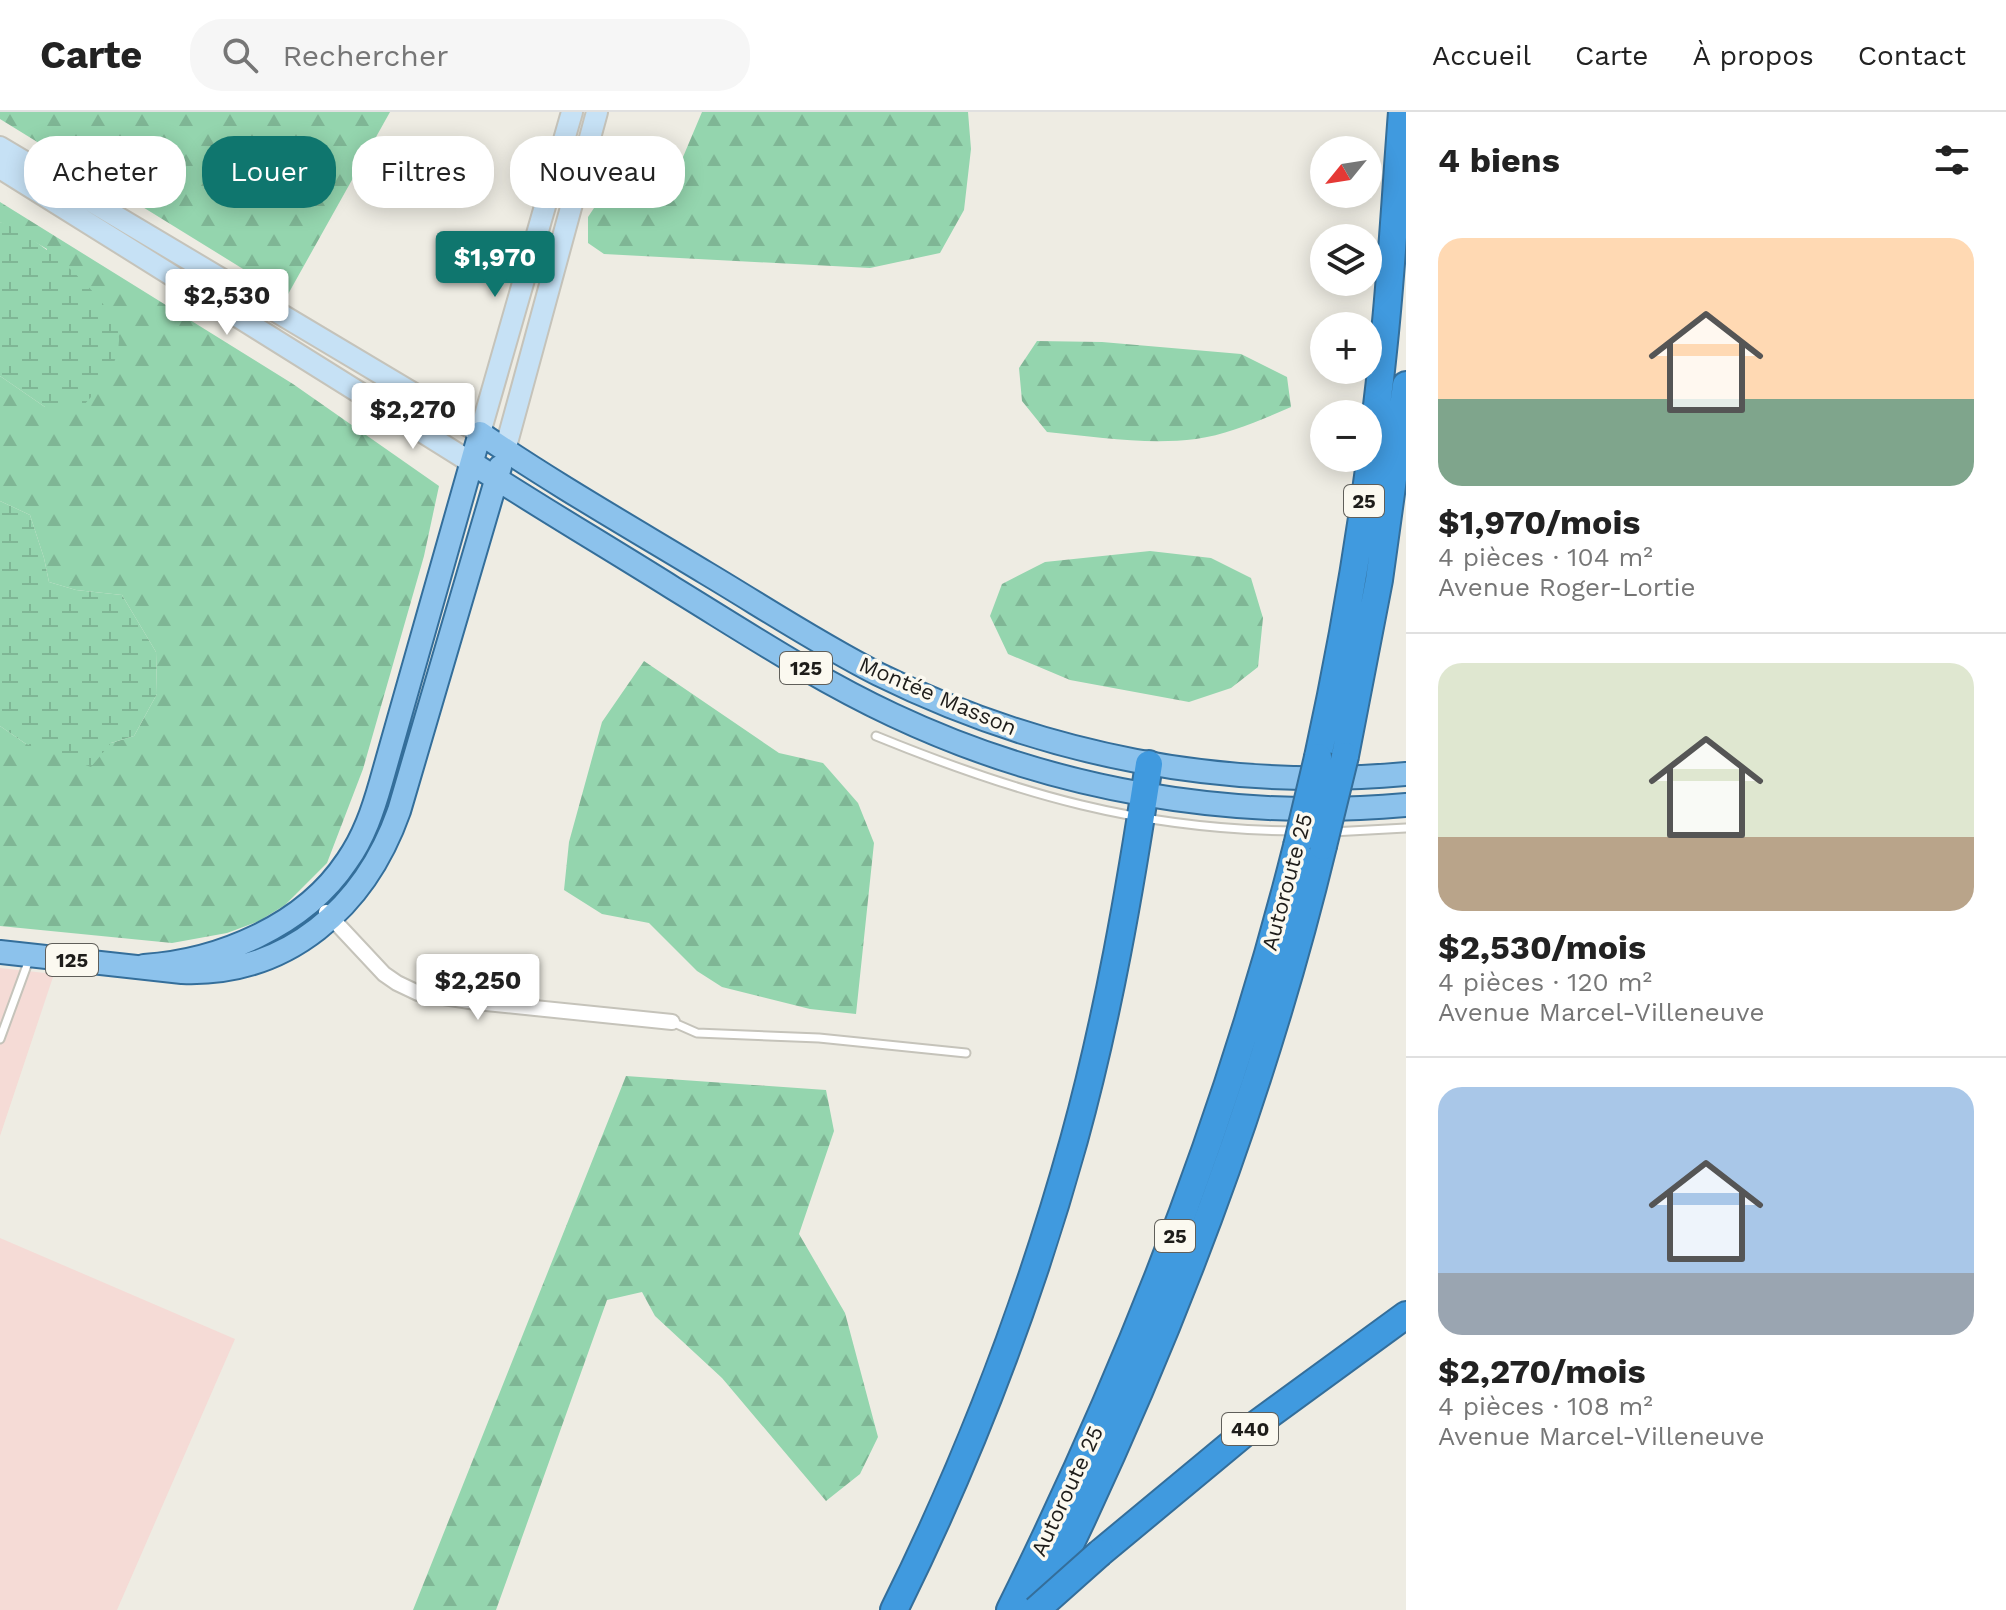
<!DOCTYPE html>
<html lang="fr">
<meta charset="utf-8">
<style>
:root{--surface:#fff;--page:#f6f6f6;--text:#222;--muted:#767676;--line:#e0e0e0;--accent:#0f766e}
body{margin:0;font-family:"Work Sans",sans-serif;background:var(--page);color:var(--text);height:100vh;display:flex;flex-direction:column;font-size:30px;white-space:nowrap}
*{box-sizing:border-box;margin:0}
p{font-size:26px;color:var(--muted)}
.icon{flex:none;width:44px;height:44px;fill:none;stroke:currentColor;stroke-width:2;stroke-linecap:round;stroke-linejoin:round}
.map{position:relative;flex:1;overflow:hidden}
.panel{display:flex;flex-direction:column;background:var(--surface);width:600px}
.panel>*{flex:none}
.guide{position:absolute;left:24px;top:24px;width:760px;height:72px;display:flex;gap:16px}
.needle{width:52px;rotate:240deg}
.buttons{position:absolute;left:1310px;top:24px;display:grid;gap:16px}
.buttons a{display:grid;place-items:center;width:72px;height:72px;border-radius:50%;background:var(--surface);box-shadow:0 4px 20px #0003;font-size:40px}
.price{position:absolute;translate:-50% -68px;padding:0 18px;border-radius:8px;background:#fff;color:#222;font-size:26px;line-height:52px;filter:drop-shadow(0 2px 4px #0008)}
.price::after{content:'';position:absolute;left:50%;top:48px;width:24px;height:18px;margin-left:-12px;background:inherit;clip-path:polygon(0 0,100% 0,50% 100%)}
.price.active{background:var(--accent);color:#fff}
ul{padding:0;list-style:none}
li{display:grid;align-content:center;gap:16px;height:424px;padding:0 32px}
li+li{border-top:2px solid var(--line)}
li span{display:grid;place-items:center;height:248px;border-radius:24px;color:#555}
li>.icon{margin-inline-start:auto}
span .icon{width:144px;height:144px;fill:#fffc;stroke-width:1}
li b{font-size:34px}
h2{display:flex;justify-content:space-between;align-items:center;height:96px;padding:0 32px;font-size:34px}
.pill{padding:0 28px;border-radius:32px;background:var(--surface);box-shadow:0 4px 20px #0003;font-size:28px;line-height:72px}
.pill.active{background:var(--accent);color:#fff}
header{display:flex;align-items:center;gap:48px;box-sizing:border-box;height:112px;padding:0 40px;background:var(--surface);border-bottom:2px solid var(--line)}
header strong{font-size:38px}
nav{display:flex;gap:44px;margin-inline-start:auto;font-size:28px}
.search{width:560px;height:72px;background:var(--page);display:flex;align-items:center;gap:20px;box-sizing:border-box;padding:0 28px;border-radius:32px;color:var(--muted);font-size:30px}
main{display:flex;flex:1;min-height:0}
.map>svg:first-child{display:block}
</style>
<header>
<strong>Carte</strong>
<div class="search"><svg class="icon" aria-label="search" viewBox="0 0 24 24"><circle cx="10" cy="10" r="6"/><path d="M15 15l6 6"/></svg>Rechercher</div>
<nav><a>Accueil</a><a>Carte</a><a>À propos</a><a>Contact</a></nav>
</header>
<main>
<div class="map">
<svg width="1406" height="1498" viewBox="0 0 1406 1498">
<defs>
<pattern id="forest-firs" width="22" height="20" patternUnits="userSpaceOnUse" patternTransform="scale(2)"><rect width="22" height="20" fill="#94d5ae"/><path d="M5 1l3.5 6h-7zM16 11l3.5 6h-7z" fill="#7fb695"/></pattern>
<pattern id="wetland-marsh" width="20" height="14" patternUnits="userSpaceOnUse" patternTransform="scale(2)"><rect width="20" height="14" fill="#94d5ae"/><path d="M1 5h8M5 5V1M11 12h8M15 12V8" fill="none" stroke="#7fb695"/></pattern>
</defs>
<rect width="100%" height="100%" fill="#eeece3"/>
<!-- commercial -->
<path fill="#f5dbd6" d="M0,856l54,6 -54,162z
M0,1126l235,101 -118,271h-117z"/>
<!-- forest -->
<path fill="url(#forest-firs)" d="M0,0h390l-103,184 -287,-177z
M702,0h266l3,37 -7,61 -24,43 -70,15 -266,-14 -16,-11v-26l14,-21 38,4 32,-17z
M0,90l293,182 146,102 -15,70 -61,213 -36,94 -42,42 -26,16 -32,12 -55,10 -172,-17v-200l26,18 85,-1 23,-7 23,-42 -1,-42 -34,-57 -46,-5 -27,-8 -5,-24 -14,-43 -30,-14v-125l45,31 2,-158 -47,-27z
M1037,229l65,1 139,12 46,23 4,30c-30,13 -62,27 -95,32 -49,6 -99,-2 -149,-7l-25,-31 -3,-33z
M1150,439l61,7 40,20 12,40 -5,49 -27,21 -42,14 -119,-22 -62,-26 -18,-38 12,-32 43,-22z
M644,549l135,92 44,10 35,40 16,40 -18,171 -46,-5 -88,-22 -25,-16 -48,-48 -47,-9 -38,-24 5,-48 33,-120z
M626,964l200,14 8,41 -35,103 46,79 33,124 -18,37 -34,27 -104,-123 -67,-62 -13,-24 -35,8 -111,310h-83z"/>
<!-- wetland -->
<path fill="url(#wetland-marsh)" d="M0,110c32,10 123,83 119,119 -2,27 -18,45 -35,64l-39,2 -45,-31z
M0,389l30,14 14,43 5,24 27,8 46,5 34,57 1,42 -23,42 -23,7 -20,24 -65,-23 -26,-18z"/>
<g fill="none" stroke-linecap="round" stroke-linejoin="round">
<!-- lane casing -->
<g stroke="#c5c3ba" stroke-width="11">
<path id="lane" d="M876,624c142,58 265,94 420,95
M1332,720l74,-4
M672,910l25,11 122,5 147,15
M0,927l30,-82"/>
</g>
<!-- street casing -->
<g stroke="#c5c3ba" stroke-width="18">
<path id="street" d="M326,800l58,62 13,9 21,10 58,9 196,20"/>
</g>
<!-- secondary casing -->
<g stroke="#c5c3ba" stroke-width="24">
<path id="secondary" d="M0,35l480,286 92,-321
M0,56l472,295
M505,338l92,-338"/>
</g>
<!-- primary casing -->
<g stroke="#346e9a" stroke-width="26">
<path id="primary" d="M472,351c66,43 134,83 201,125 72,44 143,91 220,127 159,75 338,106 513,90
M0,840l182,20c106,4 183,-65 217,-161l101,-344
M144,854c75,-5 160,-40 203,-105 17,-24 26,-51 34,-79l99,-349c73,50 150,94 226,140 57,34 113,71 172,101 164,81 346,117 528,100"/>
</g>
<!-- highway casing -->
<g stroke="#346e9a" stroke-width="30">
<path id="highway" d="M1345,644l34,-176 27,-195
M1318,645c30,-137 52,-275 66,-415 8,-76 12,-153 18,-230
M1100,1441l147,-122 159,-116
M1040,1495c120,-244 219,-496 283,-761
M894,1498c75,-151 135,-308 180,-470 34,-123 56,-250 75,-376
M1010,1498c122,-246 220,-497 287,-764"/>
</g>
<!-- lane -->
<use href="#lane" stroke="#fff" stroke-width="7"/>
<!-- street -->
<use href="#street" stroke="#fff" stroke-width="14"/>
<!-- secondary -->
<use href="#secondary" stroke="#c6e1f5" stroke-width="20"/>
<!-- primary -->
<use href="#primary" stroke="#8cc2ec" stroke-width="22"/>
<!-- highway -->
<use href="#highway" stroke="#409adf" stroke-width="26"/>
<!-- highway-bridge casing -->
<g stroke="#346e9a" stroke-width="30" stroke-linecap="butt">
<path id="highway-bridge" d="M1297,734l21,-89
M1323,734l22,-90
M1036,1498l64,-57"/>
</g>
<!-- highway-bridge -->
<use href="#highway-bridge" stroke="#409adf" stroke-width="26"/>
</g>
<g text-anchor="middle" dominant-baseline="central" stroke-width="7" stroke-linejoin="round" paint-order="stroke">
<!-- shield labels -->
<g fill="#fbf9f0" stroke="#605f5a" stroke-width="2">
<rect x="1344" y="373" width="40" height="32" rx="6"/>
<rect x="780" y="540" width="52" height="32" rx="6"/>
<rect x="46" y="832" width="52" height="32" rx="6"/>
<rect x="1155" y="1108" width="40" height="32" rx="6"/>
<rect x="1222" y="1301" width="56" height="32" rx="6"/>
</g>
<g font-size="20" font-weight="bold" fill="#1e1d1a">
<text x="1364" y="389">25</text>
<text x="806" y="556">125</text>
<text x="72" y="848">125</text>
<text x="1175" y="1124">25</text>
<text x="1250" y="1317">440</text>
</g>
<!-- street labels -->
<g font-size="22" fill="#1e1d1a" stroke="#fbf9f0">
<text transform="translate(938 584) rotate(23)">Montée Masson</text>
<text transform="translate(1287 770) rotate(-75)">Autoroute 25</text>
<text transform="translate(1067 1379) rotate(-65)">Autoroute 25</text>
</g>
</g>
</svg>
<div class="buttons">
<a><svg class="needle" viewBox="-14 -14 28 28"><path d="M0-13l5 13h-10z" fill="#e53935"/><path d="M0 13l5-13h-10z" fill="#767676"/></svg></a>
<a><svg class="icon" aria-label="layers" viewBox="0 0 24 24"><path d="M12 4l9 5-9 5-9-5zM3 14l9 5 9-5"/></svg></a>
<a>+</a>
<a>−</a>
</div>
<b class="price active" style="left:495px;top:187px">$1,970</b>
<b class="price" style="left:227px;top:225px">$2,530</b>
<b class="price" style="left:413px;top:339px">$2,270</b>
<b class="price" style="left:478px;top:910px">$2,250</b>
<div class="guide">
<a class="pill">Acheter</a>
<a class="pill active">Louer</a>
<a class="pill">Filtres</a>
<a class="pill">Nouveau</a>
</div>
</div>
<section class="panel">
<h2>4 biens<svg class="icon" aria-label="filters" viewBox="0 0 24 24"><path d="M4 7h16M4 17h16"/><circle cx="9" cy="7" r="2"/><circle cx="15" cy="17" r="2"/></svg></h2>
<ul>
<li><span style="background:linear-gradient(#ffd9b3 65%,#7fa58c 0)"><svg class="icon" aria-label="home" viewBox="0 0 24 24"><path d="M3 11l9-7 9 7M6 9v11h12V9"/></svg></span><div><b>$1,970/mois</b><p>4 pièces · 104 m²</p><p>Avenue Roger-Lortie</p></div></li>
<li><span style="background:linear-gradient(#dfe7d0 70%,#b9a48a 0)"><svg class="icon" aria-label="home" viewBox="0 0 24 24"><path d="M3 11l9-7 9 7M6 9v11h12V9"/></svg></span><div><b>$2,530/mois</b><p>4 pièces · 120 m²</p><p>Avenue Marcel-Villeneuve</p></div></li>
<li><span style="background:linear-gradient(#a9c7e8 75%,#9aa5b1 0)"><svg class="icon" aria-label="home" viewBox="0 0 24 24"><path d="M3 11l9-7 9 7M6 9v11h12V9"/></svg></span><div><b>$2,270/mois</b><p>4 pièces · 108 m²</p><p>Avenue Marcel-Villeneuve</p></div></li>
</ul>
</section>
</main>
